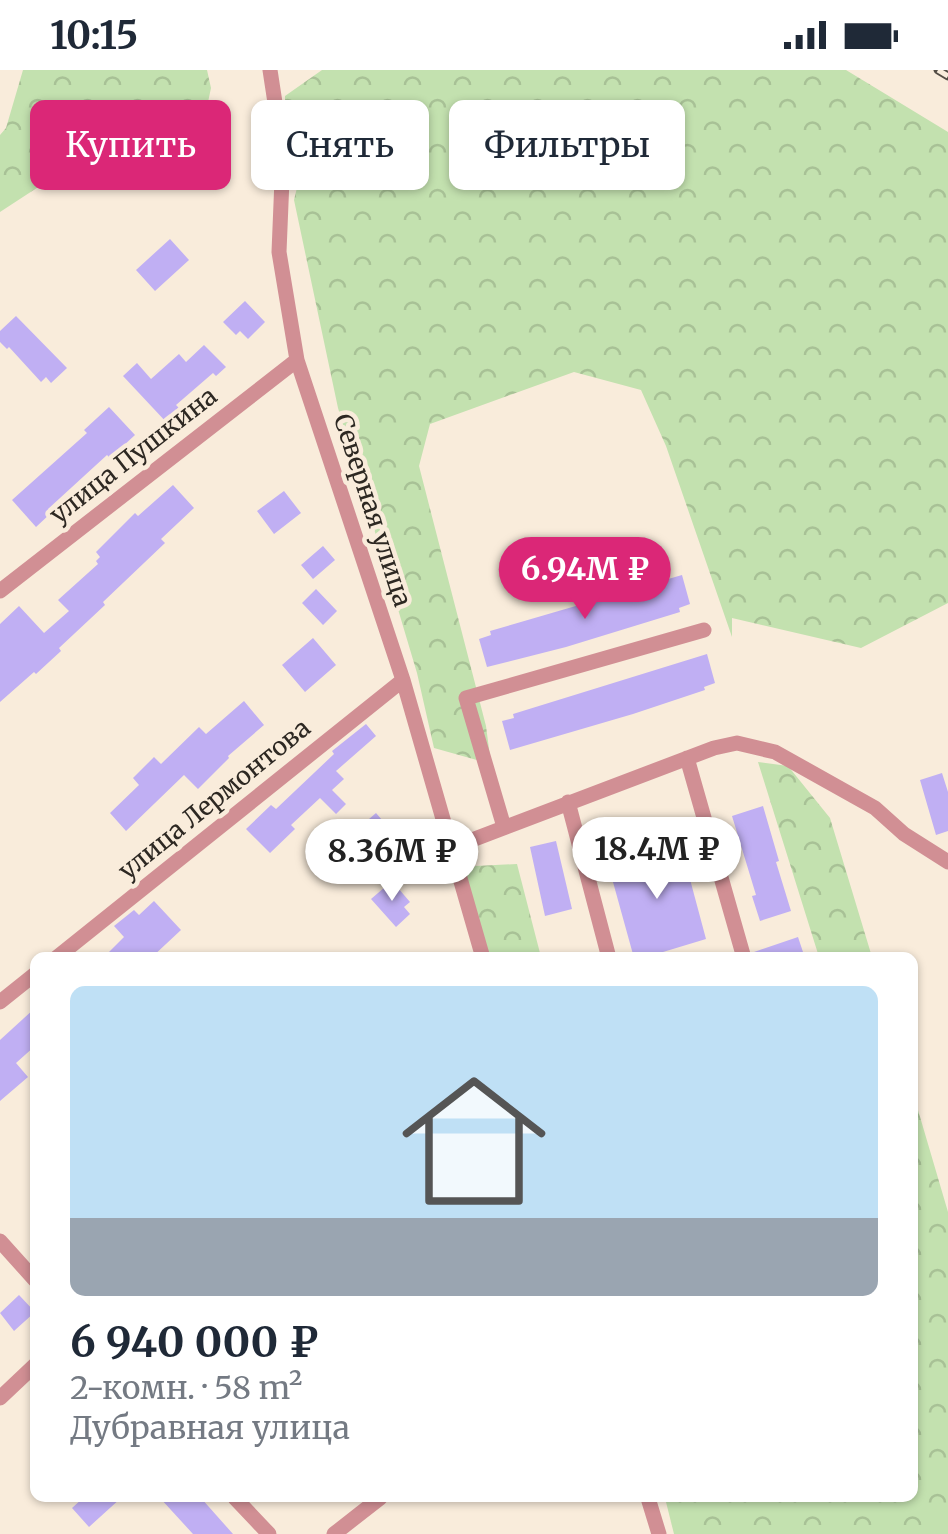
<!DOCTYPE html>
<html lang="ru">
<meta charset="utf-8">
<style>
:root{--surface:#fff;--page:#f2f2f3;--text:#1f2937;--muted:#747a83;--accent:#db2777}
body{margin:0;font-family:Merriweather,serif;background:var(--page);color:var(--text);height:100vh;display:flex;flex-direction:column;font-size:38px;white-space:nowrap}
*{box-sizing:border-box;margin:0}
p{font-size:32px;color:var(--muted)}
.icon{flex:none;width:55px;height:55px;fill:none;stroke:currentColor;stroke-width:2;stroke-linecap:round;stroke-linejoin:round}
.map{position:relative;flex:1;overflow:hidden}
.drawer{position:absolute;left:30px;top:882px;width:888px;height:550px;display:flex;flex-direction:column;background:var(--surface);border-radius:15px;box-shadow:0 2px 8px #0004}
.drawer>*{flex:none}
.top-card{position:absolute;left:30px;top:30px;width:890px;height:90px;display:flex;gap:20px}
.price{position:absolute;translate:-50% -85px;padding:0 22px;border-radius:35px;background:#fff;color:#222;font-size:32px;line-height:65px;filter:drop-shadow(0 2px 5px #0008)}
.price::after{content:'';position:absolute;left:50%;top:60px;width:30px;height:22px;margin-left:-15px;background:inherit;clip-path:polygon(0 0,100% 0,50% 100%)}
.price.on{background:var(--accent);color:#fff}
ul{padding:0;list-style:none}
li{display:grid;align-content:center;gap:20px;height:530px;padding:0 40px}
li span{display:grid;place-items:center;height:310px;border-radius:15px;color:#555}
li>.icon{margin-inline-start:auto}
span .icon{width:180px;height:180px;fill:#fffc;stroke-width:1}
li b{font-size:42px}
.pill{padding:0 35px;border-radius:15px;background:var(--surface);box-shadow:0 2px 8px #0004;font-size:35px;line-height:90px}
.pill.on{background:var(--accent);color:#fff}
.status{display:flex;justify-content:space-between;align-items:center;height:70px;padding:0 50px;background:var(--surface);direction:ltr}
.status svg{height:28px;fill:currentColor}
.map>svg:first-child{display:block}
</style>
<div class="status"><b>10:15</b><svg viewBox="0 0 49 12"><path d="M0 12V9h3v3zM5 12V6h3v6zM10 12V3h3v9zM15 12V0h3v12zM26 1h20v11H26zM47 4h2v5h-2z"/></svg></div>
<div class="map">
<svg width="948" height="1464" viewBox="0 0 948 1464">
<defs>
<pattern id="forest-crowns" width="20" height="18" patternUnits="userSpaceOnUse" patternTransform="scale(2.5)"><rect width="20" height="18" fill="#c3e1af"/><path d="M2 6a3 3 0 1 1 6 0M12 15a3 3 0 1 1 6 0" fill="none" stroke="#a8c196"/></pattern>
</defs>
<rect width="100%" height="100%" fill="#f9ecdb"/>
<!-- forest -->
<path fill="url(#forest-crowns)" d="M23,0h184l4,18 -7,33 -63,54 -43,-27 -98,64v-77l6,-7z
M322,0h524l102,62v471l-87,45 -129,-30v19l-66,-191 -25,-56 -67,-18 -144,52 -11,42 67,260 5,38 -57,-16 -17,-75 -79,-265 -44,-208 11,-45 -20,-39v-20z
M758,692l30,4 42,52 42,139h-53z
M517,794l24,93h-56l-20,-79 10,-12z
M913,1023l35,119v322h-274l-9,-36h247z"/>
<!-- building -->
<path fill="#c0aff3" d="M186,80l17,19 -20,20 -18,-19z
M170,169l19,21 -34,31 -19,-21z
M245,231l20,21 -17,17 -8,-8 -4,4 -13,-13z
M16,246l51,52 -16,15 -5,-6 -5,5 -32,-35 -2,2 -7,-7v-11z
M204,275l22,22 -10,9 -3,-3 -37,32 6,6 -14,13 -45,-48 14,-13 14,16 28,-25 7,8z
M109,337l26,28 -25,23 -3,-3 -59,54 3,4 -15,14 -24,-27 75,-67 -3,-3z
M173,415l21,23 -33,31 4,4 -62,59 2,3 -46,43 2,3 -25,23 -2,-2 -34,30v-78l19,-18 25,27 25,-22 -11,-11 40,-36 -2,-3 4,-4 -4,-5 39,-39 3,3z
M284,421l17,22 -27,21 -17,-23z
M323,476l12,14 -22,19 -12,-14z
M682,505l8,29 -11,4 1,4 -114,35 -79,20 -8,-28 12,-4 -1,-4z
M316,519l21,22 -14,14 -21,-22z
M313,568l23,27 -31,27 -23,-27z
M707,584l8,29 -11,4 1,3 -72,24 -123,36 -8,-29 12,-3 -1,-4z
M244,631l20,24 -36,31 1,2 -31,31 -14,-14 -58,56 -16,-18 29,-28 -6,-7 21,-21 7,7 38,-37 7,7z
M366,654l10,12 -40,35 8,8 -12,11 14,14 -10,10 -16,-16 -29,27 4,4 -25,24 -24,-24 25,-24 5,4 58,-55 -2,-3z
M942,703l6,19v39l-12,4 -16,-55z
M763,736l16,55 -3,1 15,49 -31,10 -8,-25 4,-1 -24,-79z
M376,743l26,30 -28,25 -26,-31z
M556,771l16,68 -27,7 -15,-69z
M680,772l26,97 -43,13 1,6h-30l-26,-94z
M392,811l18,21 -6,5 6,7 -14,13 -25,-28z
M154,831l27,29 -30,28h-48l21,-21 -10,-11 20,-16 5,5z
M798,867l7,21h-50l-1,-6z
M35,938v38l-19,17 12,14 -28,24v-61z
M19,1225l16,17 -21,19 -14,-18z
M83,1428h38l-32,29 -17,-19z
M160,1428h41l32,36h-40z"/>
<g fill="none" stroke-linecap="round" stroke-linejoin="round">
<!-- minor -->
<path stroke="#d18f94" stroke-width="15" d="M270,0l13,85 -4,97 18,108 106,320 80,278
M0,521l297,-231
M687,688l57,200
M568,732l41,156
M504,757l-38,-129 238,-68
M451,778l263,-100 23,-5 38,9 100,56 29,26 44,28
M56,888l347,-278
M0,932l35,-28
M0,1171l35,39
M0,1328l35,-33
M235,1428l34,36
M648,1428l11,36
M334,1464l46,-36"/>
<!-- rail casing -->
<g stroke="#544d45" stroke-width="9">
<path id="rail" d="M938,0l10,6"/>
</g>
<!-- rail -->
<use href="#rail" stroke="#f9ecdb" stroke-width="5" stroke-dasharray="15" stroke-linecap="butt"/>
</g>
<g text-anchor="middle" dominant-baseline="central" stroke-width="9" stroke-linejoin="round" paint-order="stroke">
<!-- street labels -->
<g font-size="25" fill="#2d2822" stroke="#f9ecdb">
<text transform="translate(133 385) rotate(-38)">улица Пушкина</text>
<text transform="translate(373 440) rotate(72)">Северная улица</text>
<text transform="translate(214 729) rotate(-39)">улица Лермонтова</text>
</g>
</g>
</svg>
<b class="price on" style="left:585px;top:552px">6.94M ₽</b>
<b class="price" style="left:657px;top:832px">18.4M ₽</b>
<b class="price" style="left:392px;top:834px">8.36M ₽</b>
<div class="top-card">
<a class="pill on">Купить</a>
<a class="pill">Снять</a>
<a class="pill">Фильтры</a>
</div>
<section class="drawer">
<ul>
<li><span style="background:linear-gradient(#bfe0f5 75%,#9aa5b1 0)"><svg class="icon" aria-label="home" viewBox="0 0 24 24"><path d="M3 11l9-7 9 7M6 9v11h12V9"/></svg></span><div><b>6 940 000 ₽</b><p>2-комн. · 58 m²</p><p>Дубравная улица</p></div></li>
</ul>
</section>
</div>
